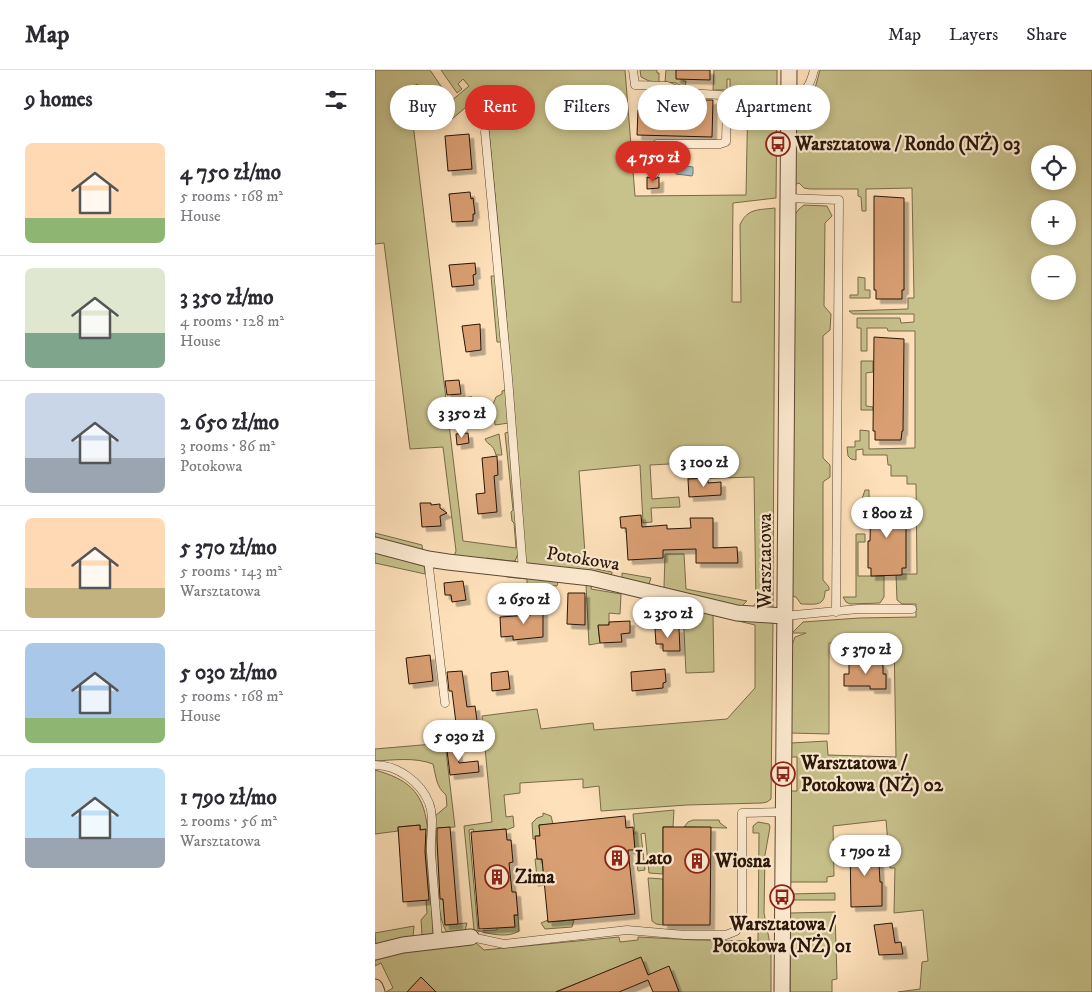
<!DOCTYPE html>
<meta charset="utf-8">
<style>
:root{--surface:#fff;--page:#f7f7f7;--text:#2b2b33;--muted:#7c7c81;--line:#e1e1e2;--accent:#d93025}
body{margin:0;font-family:"IM FELL DW Pica",serif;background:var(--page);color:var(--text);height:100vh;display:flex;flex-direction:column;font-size:19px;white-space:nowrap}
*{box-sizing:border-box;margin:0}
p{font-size:16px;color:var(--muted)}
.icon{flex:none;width:28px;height:28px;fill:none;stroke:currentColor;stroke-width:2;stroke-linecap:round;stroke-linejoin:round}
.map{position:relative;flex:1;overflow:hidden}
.side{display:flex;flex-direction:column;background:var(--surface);width:375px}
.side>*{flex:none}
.top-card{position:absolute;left:15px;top:15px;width:475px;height:45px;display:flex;gap:10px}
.fabs{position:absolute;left:656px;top:75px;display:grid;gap:10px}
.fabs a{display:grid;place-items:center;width:45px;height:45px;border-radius:50%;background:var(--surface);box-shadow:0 2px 8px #0003;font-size:25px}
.price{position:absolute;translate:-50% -42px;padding:0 11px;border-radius:18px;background:#fff;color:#222;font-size:16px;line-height:32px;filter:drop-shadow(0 1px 2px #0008)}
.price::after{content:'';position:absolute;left:50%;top:30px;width:15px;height:11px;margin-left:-8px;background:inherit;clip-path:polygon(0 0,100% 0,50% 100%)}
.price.current{background:var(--accent);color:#fff}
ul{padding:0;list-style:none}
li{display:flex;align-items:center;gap:15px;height:125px;padding:0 25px}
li+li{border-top:1px solid var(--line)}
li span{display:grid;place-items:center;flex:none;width:140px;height:100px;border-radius:8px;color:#555}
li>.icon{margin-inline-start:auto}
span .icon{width:60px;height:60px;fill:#fffc;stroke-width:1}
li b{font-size:21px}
h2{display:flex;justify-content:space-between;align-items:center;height:60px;padding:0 25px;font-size:21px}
.tag{padding:0 18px;border-radius:22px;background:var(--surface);box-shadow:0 2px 8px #0003;font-size:18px;line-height:45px}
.tag.current{background:var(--accent);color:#fff}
header{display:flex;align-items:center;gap:30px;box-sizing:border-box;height:70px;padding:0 25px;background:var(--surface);border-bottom:1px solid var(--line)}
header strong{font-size:24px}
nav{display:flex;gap:28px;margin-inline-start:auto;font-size:18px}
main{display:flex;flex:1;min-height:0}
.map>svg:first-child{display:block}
</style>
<header>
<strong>Map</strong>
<nav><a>Map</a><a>Layers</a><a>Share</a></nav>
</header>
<main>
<section class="side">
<h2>9 homes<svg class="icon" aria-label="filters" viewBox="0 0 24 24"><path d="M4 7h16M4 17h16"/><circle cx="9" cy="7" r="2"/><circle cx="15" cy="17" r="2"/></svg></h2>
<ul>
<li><span style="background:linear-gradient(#ffd9b3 75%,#8fb573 0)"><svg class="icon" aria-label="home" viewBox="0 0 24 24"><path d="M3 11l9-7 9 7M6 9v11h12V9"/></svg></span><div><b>4 750 zł/mo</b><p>5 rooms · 168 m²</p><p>House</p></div></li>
<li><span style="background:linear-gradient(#dfe7d0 65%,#7fa58c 0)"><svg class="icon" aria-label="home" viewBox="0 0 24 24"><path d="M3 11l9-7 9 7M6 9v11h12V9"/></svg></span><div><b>3 350 zł/mo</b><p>4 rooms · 128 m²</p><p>House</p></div></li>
<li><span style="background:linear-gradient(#c9d6e8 65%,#9aa5b1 0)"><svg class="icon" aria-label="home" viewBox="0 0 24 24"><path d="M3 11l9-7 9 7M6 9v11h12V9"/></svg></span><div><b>2 650 zł/mo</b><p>3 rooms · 86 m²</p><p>Potokowa</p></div></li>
<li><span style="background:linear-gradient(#ffd9b3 70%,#c2b280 0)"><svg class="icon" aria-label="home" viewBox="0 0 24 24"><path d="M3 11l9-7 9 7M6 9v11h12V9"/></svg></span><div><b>5 370 zł/mo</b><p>5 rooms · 143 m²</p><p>Warsztatowa</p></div></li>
<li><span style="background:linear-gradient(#a9c7e8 75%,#8fb573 0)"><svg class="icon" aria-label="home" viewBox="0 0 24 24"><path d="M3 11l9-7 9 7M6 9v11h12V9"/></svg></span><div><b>5 030 zł/mo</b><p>5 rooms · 168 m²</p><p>House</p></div></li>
<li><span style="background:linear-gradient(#bfe0f5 70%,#9aa5b1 0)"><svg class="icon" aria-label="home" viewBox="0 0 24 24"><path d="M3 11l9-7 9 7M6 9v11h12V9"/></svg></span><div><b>1 790 zł/mo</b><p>2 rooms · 56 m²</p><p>Warsztatowa</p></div></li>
</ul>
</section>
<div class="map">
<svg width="717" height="922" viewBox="0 0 717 922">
<defs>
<filter id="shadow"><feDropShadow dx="4.5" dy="4.5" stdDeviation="0" flood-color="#0004"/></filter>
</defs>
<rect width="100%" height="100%" fill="#fee1ba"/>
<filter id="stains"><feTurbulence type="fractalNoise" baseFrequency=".004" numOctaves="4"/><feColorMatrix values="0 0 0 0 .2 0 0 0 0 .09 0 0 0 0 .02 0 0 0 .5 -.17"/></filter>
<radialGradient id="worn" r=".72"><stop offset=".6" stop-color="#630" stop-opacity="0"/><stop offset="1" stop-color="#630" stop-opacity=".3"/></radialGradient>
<!-- green -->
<path fill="#c7c18b" stroke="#786a49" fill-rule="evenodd" d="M0,0h55l21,31 18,-15 -6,-7 -5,5 4,5 -5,4 -16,-23h184l10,126 111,-1 2,-101h29l-1,104 -43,5 -1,99h9l-1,-77c7,-17 19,-15 35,-17l-2,399 -3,2h-18l4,-7 -2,-125 -66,2v-16l-38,2 2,34 27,-2 1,10 -29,1 1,14 -9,1 -3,-58 -61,6 7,96 26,5 -1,7 -85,-13 -22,-278 -15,-157 -7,-10 -9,-1 -1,-18 -20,17 -35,-35 -8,6 54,451 53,7 -2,-25 -2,-2 -1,-9 2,-2 -8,-77 4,-1 9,122 -3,7h-4l-25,-3v5l-32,-7 2,-5 -13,-104 -33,2 -26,-206 -9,1z
M265,0h17v3h2v9l-10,-1 -8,-4z
M291,0h18l-1,11h3l-1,7 -9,-5 -11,-1z
M339,0h63v22l-47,-2v-11h-3v11h-14z
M445,0h272v922h-194l22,-3 2,-27 6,-1 -5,-51 -29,3 1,-45h-5l-4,-48 -53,6 1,50 -7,1v5h-37l1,-91h6v-34h-6v-14l36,-2 1,14 68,2 -2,-120 -22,3 -43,3v91l-38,-1v-85l4,-11 11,-4h-14l11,-11 56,-4 57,-1v-13h-14l-5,-4 -1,-26h21l-1,-90h-9v-8h-16v-11h-3l-1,-10h-24v-6l-7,1v10l-5,-1 -3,-3 -1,-9h8v-6h5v-11l9,1v18l46,-1v-117h-27l-1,-3h-20v23h-6v-23h-4v-10h43l1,5 13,-1v-8h-61l-4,-3 59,-2v-11h6l-2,-110 -46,1v22h-4l-1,-14 -3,-1v-7h-48l-6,-1 -5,-5 -5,2 1,-79 19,-14zM665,84h27v27h-27zM665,139h27v27h-27zM665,194h27v27h-27z
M429,135l23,1 5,10 -7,7 -1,83 7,8 -1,16 -7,6v122l7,7v12l-7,5v98l6,7v3l-4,1c0,16 -11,13 -24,13l-5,-7 -4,-1 2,-380 5,-7z
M116,206h4l6,66h-4z
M483,207l7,1v12h5v8h-20v-3h8z
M486,291h12v11l-7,1v33l7,1v3h-12z
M131,320l3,33 -14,2 -2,-21 3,-7 6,-3v-3z
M124,364l3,21h-6c-3,-12 -8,-9 -11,-16z
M490,420h4v35h-8l-1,-20z
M0,463l47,12 1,8 -48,-14z
M481,464h9v8h-7v34h26v21l-4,6 -30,1 -4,-2 -3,-5h13z
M0,482l49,11 1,11 -50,-11z
M290,484h19l2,35 61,12 -7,7 -76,-20z
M247,503l29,5 -2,6 -27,-6z
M132,505l54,5v2h-3l-1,4 -30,-2v-5l-20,-2z
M217,513l-1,6 30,5 -1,20 -11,-1v12l-11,1 2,17 -11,2 -3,-61z
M291,533l32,8 75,12 -2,176 -4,3 -5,1 -75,2 -86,6 -2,-25 -16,2v-9l-63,4v10l-16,2 2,22 7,-1 1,11 -8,3v-1l-32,3 -1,-3 -4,1 9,101 18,-1 18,-15h4l1,16c-13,8 -31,2 -45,-1l-10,-104 28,-4 -10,-106 55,-7 4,20 52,-6 1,7 133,-11 28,-31v-63l-42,-10 1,57 -28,1 -2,-43 -7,-9 -14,-7z
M70,673l10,84 -17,1 7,97 22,-2 -2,8 -18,1c-13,-16 -13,-94 -12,-116l12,-10 -1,-11c-10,-8 -10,-19 -13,-31 -18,-7 -39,-4 -58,-3v-12z
M0,700c32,9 48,21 52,55l6,111 -11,-1 -1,-15 6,-7 -7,-88 -22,2v4l-23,3z
M299,740l-1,17h-10v47l-14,-1 -4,-40 -4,1 4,36 -7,1 -5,-37h2l-2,-20z
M168,743l8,3 2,8 -14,1 1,11h-4v3h-3l-1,-16 5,-5 6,-2z
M318,750h26l1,3 7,5 -43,-1 4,-5z
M383,752l11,2 1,3 -5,28 -1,58 7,36v43h-92l-10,-25 -21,8 -7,-17 -86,34h-119l-15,-15 -14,15h-21l7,-4 -12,-25 -6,3v-8l4,-2 96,-14 9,8 135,-13 1,5 18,-2v-3l58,3 62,1 1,-108h-6v-7z
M160,789h7l3,26 -7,1z
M273,808l15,1v46l-7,-1 -4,-3z
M460,823v7h-45v-6z
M460,842l2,67 -5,1v12h-42v-79z
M173,850v2l26,-2 -2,7 -27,2 -4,-6z
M39,856l-1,11 -37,9 -1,-13z"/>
<!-- water -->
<path fill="#a6babb" stroke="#747873" d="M303,95l15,2v7l-1,2 -16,-2 -1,-8z"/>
<!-- building -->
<path fill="#d99f73" stroke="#281407" filter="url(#shadow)" d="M301,0h34v10l-34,-1z
M300,30h38l-1,37 -75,-2 1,-25 37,1z
M94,64l3,35 -24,2 -3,-35z
M272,107l8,2 4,-2v11l-12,1z
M95,122l1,7 2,-1 2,16h-2v7l-21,1 -3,-28z
M499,126l30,2v92h-2v9h-26v-9h-2z
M100,193l1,11 -3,1 1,10 -22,2 -3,-22z
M105,254l1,26 -15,2 -4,-26z
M499,267l30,2 -1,92h-1l-1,9h-26v-9h-2z
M84,310l2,14 -14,1 -2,-14z
M97,327l1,9 12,-1 1,13 -22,2 -3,-22z
M93,363l1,10 -12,2 -1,-11z
M122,386l1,19 -4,1 3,36 -19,2 -2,-20 9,-1 -3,-35z
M333,408v5l13,-1v13l-32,2 -1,-18z
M496,430h15v3l17,1v9h3v55h-4v7l-31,1v-8h-3v-27h2z
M45,433h11v2l9,-1v4l7,5 -7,3 1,10 -19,1z
M266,445l1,12 25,-2v4l24,-1 -1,-10h23v30l24,-1 1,16h-42v-14l-33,1v8l-35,2 -2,-32h-5l-1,-11z
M88,511l3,19 -14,2 -1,-7h-6l-1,-12z
M193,523h17v32l-18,-1z
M168,536v31l-30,3v-4l-12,1 -1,-20 31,-2v-8z
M255,551v12l-9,1 1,8 -22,1 -2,-18h11v-3z
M304,558l1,23h-17v-7h-7l-1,-15z
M55,585l3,26 -24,3 -3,-26z
M489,590h14l5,6v8h3v15h-16v-3h-26v-12h5v-12h15z
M290,599l1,13 -3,1v5l-31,3 -1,-19z
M87,601l5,36 8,-1 3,22 -21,3 -5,-40h-3l-2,-19z
M133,601l2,18 -18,2 -1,-18z
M81,671l3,22 19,-2 1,11 -29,3 -4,-33z
M250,746l1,12 7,-1 2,23h-7l7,64 -87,8 -6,-63h-5l-2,-23h5l-1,-11z
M45,755v5l6,-1 -1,23 4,48 -26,2 -5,-75z
M75,757l8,97 -13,1 -2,-26h-3l-3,-59v-12z
M288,757h48l-1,98h-47z
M131,759l1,11h4l2,22 -4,1 3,29h4l2,23h-4l1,12 -36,2 -8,-97z
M503,776l2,36h2v24l-31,1 -1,-60z
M517,853l3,20 6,-1 2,12 -24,1 -5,-30z
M266,887l7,18 21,-9 10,26h-26l-5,-12 -29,12h-63z
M46,907l15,15h-29z"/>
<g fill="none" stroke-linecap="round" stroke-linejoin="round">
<!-- lane casing -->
<g stroke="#5e4734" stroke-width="9">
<path id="lane" d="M258,0l2,15 32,1 18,7 36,2 6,7 -1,40 -6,2h-63l-2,29
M413,27c18,-3 22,-11 26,-27
M110,62l23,246 15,193
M412,128l52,2 -3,412
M53,489l17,144
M409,546l74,-7h54
M0,695c22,0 46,17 54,38 6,15 1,33 2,49 2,29 5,59 7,88
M96,867l33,7 123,-14 58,5h41l10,-4 5,-8 1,-4v-106l41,-1"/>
</g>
<!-- street casing -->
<g stroke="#5e4734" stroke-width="17">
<path id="street" d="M0,475l53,14 20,3 143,16 146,35 47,3
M0,882l28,-7 68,-8
M0,917l2,5
M407,922l7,-922"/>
</g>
<!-- lane -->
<use href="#lane" stroke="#feecd2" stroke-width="8"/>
<!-- street -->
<use href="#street" stroke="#feecd2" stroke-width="15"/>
</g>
<!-- icons -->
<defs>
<g id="bus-ring" transform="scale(1.25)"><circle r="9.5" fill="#feecd2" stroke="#8f2418" stroke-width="1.5"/><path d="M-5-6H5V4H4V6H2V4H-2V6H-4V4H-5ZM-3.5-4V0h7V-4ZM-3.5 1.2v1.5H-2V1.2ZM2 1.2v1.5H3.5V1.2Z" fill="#8f2418"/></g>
<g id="building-ring" transform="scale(1.25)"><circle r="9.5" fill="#feecd2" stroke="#8f2418" stroke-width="1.5"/><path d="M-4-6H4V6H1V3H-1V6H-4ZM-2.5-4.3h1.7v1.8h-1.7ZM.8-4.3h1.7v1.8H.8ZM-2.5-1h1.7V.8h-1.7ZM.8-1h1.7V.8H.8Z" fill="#8f2418"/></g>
</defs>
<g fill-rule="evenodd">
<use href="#bus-ring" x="403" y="74"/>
<use href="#bus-ring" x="408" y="704"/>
<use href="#building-ring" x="242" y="788"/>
<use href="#building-ring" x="322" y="791"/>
<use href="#building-ring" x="122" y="807"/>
<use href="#bus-ring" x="407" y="827"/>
</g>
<g text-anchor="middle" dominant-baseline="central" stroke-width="4.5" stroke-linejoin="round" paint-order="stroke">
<!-- poi labels -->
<g font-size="19" font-weight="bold" fill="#281407" stroke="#feecd2" text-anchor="start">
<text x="420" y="74">Warsztatowa / Rondo (NŻ) 03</text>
<text x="426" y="693">Warsztatowa /<tspan x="426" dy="22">Potokowa (NŻ) 02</tspan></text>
<text x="260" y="788">Lato</text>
<text x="340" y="791">Wiosna</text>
<text x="140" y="807">Zima</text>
<text x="407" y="854" text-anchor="middle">Warsztatowa /<tspan x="407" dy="22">Potokowa (NŻ) 01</tspan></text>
</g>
<!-- street labels -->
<g font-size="19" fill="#281407" stroke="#feecd2">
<text transform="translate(208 489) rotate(9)">Potokowa</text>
<text transform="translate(390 491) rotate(-90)">Warsztatowa</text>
</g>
</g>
<rect width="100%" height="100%" filter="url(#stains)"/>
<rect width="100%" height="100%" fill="url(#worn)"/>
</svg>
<div class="fabs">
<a><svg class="icon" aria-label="locate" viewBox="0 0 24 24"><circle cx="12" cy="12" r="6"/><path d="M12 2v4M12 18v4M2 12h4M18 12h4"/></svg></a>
<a>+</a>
<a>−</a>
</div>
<b class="price current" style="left:278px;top:113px">4 750 zł</b>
<b class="price" style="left:87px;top:369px">3 350 zł</b>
<b class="price" style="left:329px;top:418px">3 100 zł</b>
<b class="price" style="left:512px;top:469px">1 800 zł</b>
<b class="price" style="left:149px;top:555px">2 650 zł</b>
<b class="price" style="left:293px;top:569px">2 350 zł</b>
<b class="price" style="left:491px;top:605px">5 370 zł</b>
<b class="price" style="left:84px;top:692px">5 030 zł</b>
<b class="price" style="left:490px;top:807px">1 790 zł</b>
<div class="top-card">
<a class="tag">Buy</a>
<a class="tag current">Rent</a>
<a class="tag">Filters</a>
<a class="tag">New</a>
<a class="tag">Apartment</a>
</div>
</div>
</main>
